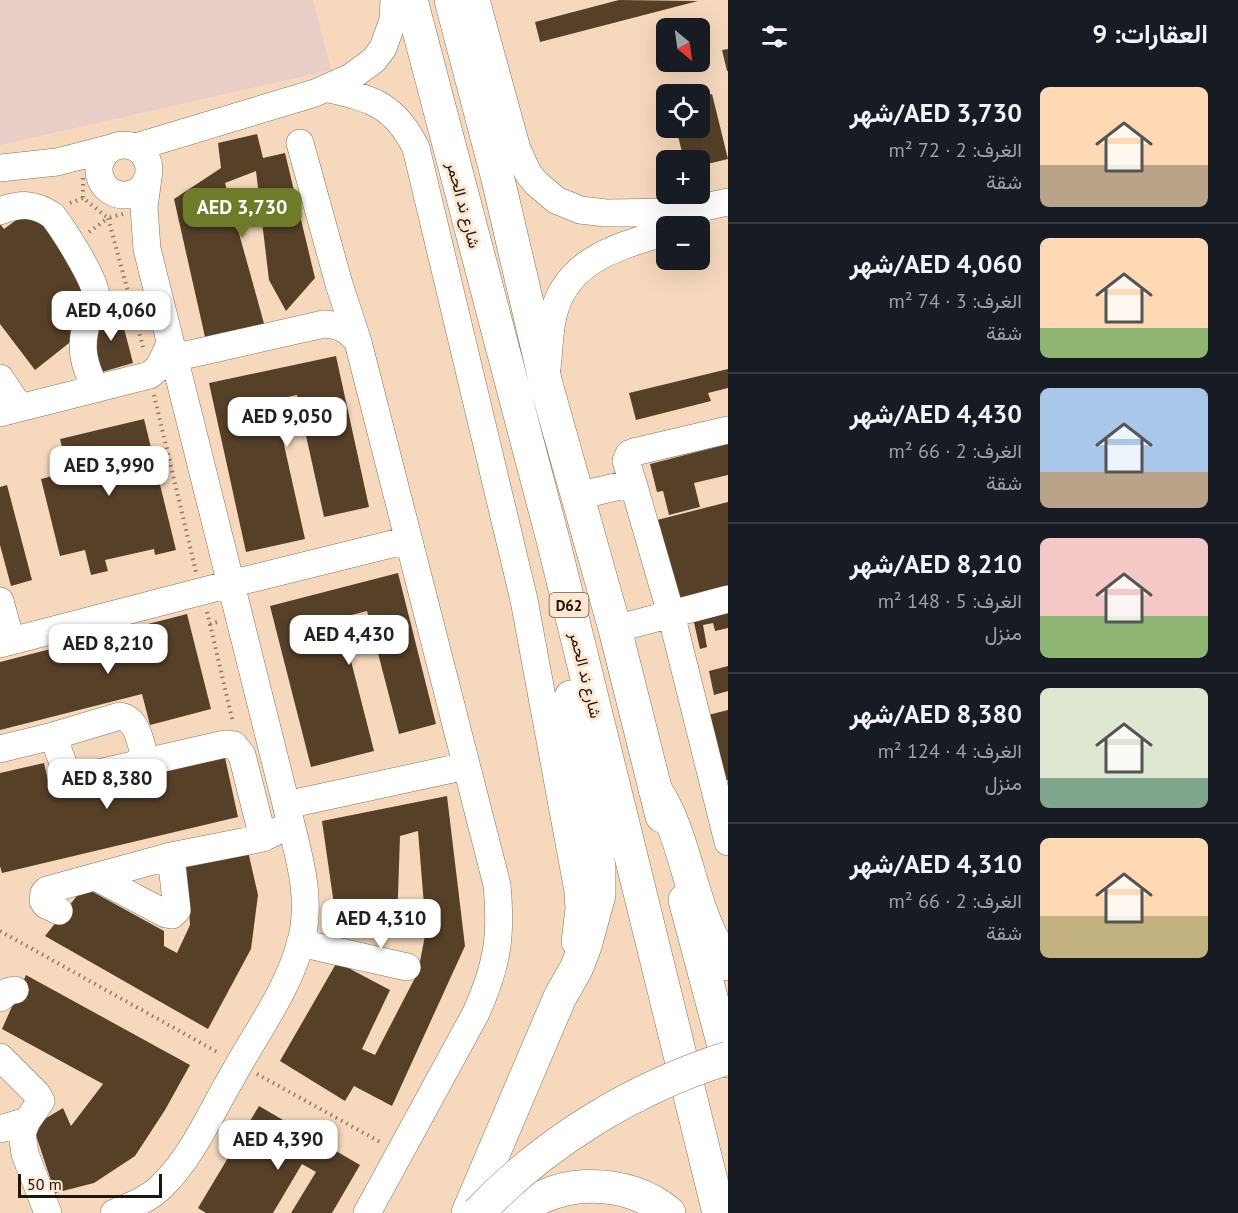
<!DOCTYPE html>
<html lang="ar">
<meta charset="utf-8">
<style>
:root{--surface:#171b24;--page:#242831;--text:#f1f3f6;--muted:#9ea1a6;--line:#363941;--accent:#6e7c2a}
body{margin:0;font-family:"PT Sans",Vazirmatn,sans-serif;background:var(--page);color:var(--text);direction:rtl;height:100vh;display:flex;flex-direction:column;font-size:22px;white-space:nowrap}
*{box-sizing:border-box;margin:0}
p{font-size:20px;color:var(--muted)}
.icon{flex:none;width:33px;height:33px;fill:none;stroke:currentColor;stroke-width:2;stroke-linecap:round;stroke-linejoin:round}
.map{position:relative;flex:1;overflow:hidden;direction:ltr}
.details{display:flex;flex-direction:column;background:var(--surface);width:510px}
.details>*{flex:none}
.needle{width:39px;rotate:151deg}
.buttons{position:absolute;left:656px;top:18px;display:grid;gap:12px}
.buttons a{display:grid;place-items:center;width:54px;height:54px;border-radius:9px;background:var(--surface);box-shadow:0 6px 24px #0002;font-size:30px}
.scale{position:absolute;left:18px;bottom:15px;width:144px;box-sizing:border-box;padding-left:6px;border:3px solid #1f150b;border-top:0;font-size:16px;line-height:21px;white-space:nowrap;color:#1f150b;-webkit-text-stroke:4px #fee7d1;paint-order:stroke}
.price{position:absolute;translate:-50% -51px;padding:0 14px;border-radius:12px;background:#fff;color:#222;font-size:20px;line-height:39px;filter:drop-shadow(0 2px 3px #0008)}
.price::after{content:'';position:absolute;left:50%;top:36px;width:18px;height:14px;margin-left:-9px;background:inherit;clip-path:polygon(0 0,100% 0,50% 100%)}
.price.current{background:var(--accent);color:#fff}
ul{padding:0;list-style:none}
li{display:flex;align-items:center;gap:18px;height:150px;padding:0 30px}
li+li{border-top:2px solid var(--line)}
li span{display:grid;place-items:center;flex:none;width:168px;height:120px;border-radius:9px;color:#555}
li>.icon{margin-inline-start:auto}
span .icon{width:72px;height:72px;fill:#fffc;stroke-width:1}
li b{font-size:26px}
h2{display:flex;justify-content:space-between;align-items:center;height:72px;padding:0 30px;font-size:26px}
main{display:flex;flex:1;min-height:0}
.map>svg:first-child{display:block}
</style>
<main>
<section class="details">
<h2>العقارات: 9<svg class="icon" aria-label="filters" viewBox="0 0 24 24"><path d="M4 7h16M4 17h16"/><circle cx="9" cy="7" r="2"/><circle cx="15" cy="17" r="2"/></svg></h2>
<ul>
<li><span style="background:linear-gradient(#ffd9b3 65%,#b9a48a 0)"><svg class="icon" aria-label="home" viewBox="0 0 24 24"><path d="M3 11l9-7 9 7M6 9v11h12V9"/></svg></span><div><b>AED 3,730/شهر</b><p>الغرف: 2 · 72 m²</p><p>شقة</p></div></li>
<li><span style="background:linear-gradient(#ffd9b3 75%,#8fb573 0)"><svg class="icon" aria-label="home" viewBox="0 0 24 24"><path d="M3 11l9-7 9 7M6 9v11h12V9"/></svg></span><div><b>AED 4,060/شهر</b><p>الغرف: 3 · 74 m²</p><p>شقة</p></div></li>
<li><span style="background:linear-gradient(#a9c7e8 70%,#b9a48a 0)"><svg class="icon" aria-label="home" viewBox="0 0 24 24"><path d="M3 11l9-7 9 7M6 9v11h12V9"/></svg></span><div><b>AED 4,430/شهر</b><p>الغرف: 2 · 66 m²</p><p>شقة</p></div></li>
<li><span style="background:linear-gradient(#f6c9c9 65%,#8fb573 0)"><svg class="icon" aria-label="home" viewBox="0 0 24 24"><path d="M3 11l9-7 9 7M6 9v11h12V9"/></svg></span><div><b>AED 8,210/شهر</b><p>الغرف: 5 · 148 m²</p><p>منزل</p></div></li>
<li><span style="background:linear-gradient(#dfe7d0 75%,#7fa58c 0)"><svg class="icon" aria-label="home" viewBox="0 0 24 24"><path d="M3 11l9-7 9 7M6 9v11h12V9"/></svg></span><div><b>AED 8,380/شهر</b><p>الغرف: 4 · 124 m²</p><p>منزل</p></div></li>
<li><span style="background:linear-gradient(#ffd9b3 65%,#c2b280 0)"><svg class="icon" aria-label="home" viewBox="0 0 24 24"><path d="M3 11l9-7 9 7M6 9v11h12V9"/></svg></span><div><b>AED 4,310/شهر</b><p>الغرف: 2 · 66 m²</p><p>شقة</p></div></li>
</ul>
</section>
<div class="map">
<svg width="728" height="1213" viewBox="0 0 728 1213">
<rect width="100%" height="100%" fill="#f6d9bd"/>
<!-- industrial -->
<path fill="#e8cec7" d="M0,0h313l18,70 -331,75z"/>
<!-- building -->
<path fill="#574028" d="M619,0l79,1 -158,41 -5,-20z
M728,49v22h-1l-5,-21z
M712,94l16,65 -29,7v-6h-15l-8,-32h23v-31z
M257,134l6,24 22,-5 30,125 -29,33 -17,-31 -13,-109 -31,12 40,144 -60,10 -31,-138 47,-31 -3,-25z
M31,209l64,85 -24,18 12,20 -48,38 -35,-46v-100l4,5z
M120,313l13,50 -31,9 -13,-50z
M336,356l33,151 -45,10 -27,-122 -23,5 31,139 -59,13 -37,-169z
M728,369v19l-20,5 3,8 -75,19 -7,-27z
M144,419l32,131 -21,5 -1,-6 -49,11 3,11 -17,4 -6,-25 -25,6 -19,-77 27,-7 -8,-33z
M728,444v31l-34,8 6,24 -31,8 -6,-24 -6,1 -7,-28z
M7,485l25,95 -21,6 -11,-41v-58z
M728,502v84l-51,14 -20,-80z
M398,573l38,151 -37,10 -32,-123 -27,7 34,133 -63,16 -41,-161z
M728,606v22l-13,3 -2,-8 -10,2 4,22 -7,2 -8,-35z
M187,614l24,95 -61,16 -8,-31 -142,36v-68z
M728,666v25l-14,4 -5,-24z
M728,710v70l-7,2 -17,-66z
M224,753l14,64 -236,56 -2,-7v-93l44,-10 7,31z
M447,796l18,150 -73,160 -38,-20 -9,15 -65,-40 57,-99 53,28 -28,59 13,6 43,-83 8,-42 -8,-99 -18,5 -3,89 -59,8 -16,-112z
M247,847l11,48 -7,54 -43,80 -163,-93 39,-49 80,44v15l13,7 13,-28 -2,-32 -11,-29z
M26,975l164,90 -25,45 -30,46 -41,27 -39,10 -22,-67 30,-18 8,18 32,-42 -101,-55z
M259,1106l101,59 -28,48h-41l25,-41 -14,-8 -29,49h-67l-8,-5z"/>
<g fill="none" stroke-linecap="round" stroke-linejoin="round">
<!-- minor casing -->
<g stroke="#8a7057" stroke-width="28">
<path id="minor" d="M476,0l41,149 11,24 8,10 20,17 24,10 26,3 73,-1
M329,89c44,9 67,18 87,59l108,452 54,291 1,17 -4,34
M300,143l39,141 19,58 139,543c5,52 0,81 -21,128l-109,200
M99 170a25 25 0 1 1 50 0a25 25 0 1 1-50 0Z
M136,147l179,-54 36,-16 23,-17 9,-12 10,-28 1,-20
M0,168l57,-6 54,-14
M0,211c20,-8 35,-8 53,5 10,13 43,64 43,80 0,10 -6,18 -9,26 -8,26 -3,44 9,67
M662,216l66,-14
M173,358l151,-34c16,1 24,5 34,18
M547,368c2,-15 2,-31 5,-47 10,-60 64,-74 114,-89
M0,378l20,30
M0,413l150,-38 9,-8 10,-21
M633,483l38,131 57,228
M577,496l56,-13 -7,-22 3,-7 5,-2 94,-22
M0,601l11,40
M615,629l113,-30
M0,644l230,-60 178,-44
M120,716c19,3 21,31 26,46l-64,15 -11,-1 -4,-2 -14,-38z
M0,749l53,-13
M146,762l79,-18 9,1 8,10 21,83
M286,805l180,-39
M96,877l70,37 6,1 5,-5 -6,-54
M59,911l-13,-6 -3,-4 1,-8 3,-3 124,-34 92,-18 28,-14
M300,943l107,24
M0,998l9,-7 6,-1
M0,1057l37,37 4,7 -14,20 -5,12 3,21 23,59
M0,1129l27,-8
M114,1213c18,-8 34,-13 48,-27 31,-30 49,-74 71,-111 24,-44 58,-89 69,-138 9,-38 -2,-77 -11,-113l-144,-575 -3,-42 4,-29"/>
</g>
<!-- major casing -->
<g stroke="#8a7057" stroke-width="34">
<path id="major" d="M411,0l142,540 166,673
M451,0l46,175 49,209 69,245 47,187
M685,900l43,161
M468,1213l92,-216 16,-28 9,-23 14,-51v-28l-28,-170"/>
</g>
<!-- highway casing -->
<g stroke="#8a7057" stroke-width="34">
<path id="highway" d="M655,789c35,54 34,124 73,175
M517,1213c41,-36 111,-35 152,0"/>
</g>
<!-- path -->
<path stroke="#8e7a67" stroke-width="4" stroke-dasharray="1.5 4.5" stroke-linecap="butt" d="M83,178v20l25,20 15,-4
M70,203l13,-5
M89,232l19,-14 35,129
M154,395l42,177
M207,612l3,12 7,-2
M210,624l23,99
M0,931l219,122
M257,1074l125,69"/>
<!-- minor -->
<use href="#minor" stroke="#fff" stroke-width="27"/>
<!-- major -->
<use href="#major" stroke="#fff" stroke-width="33"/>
<!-- highway -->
<use href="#highway" stroke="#fff" stroke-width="33"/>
<!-- highway-bridge casing -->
<g stroke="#8a7057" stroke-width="34" stroke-linecap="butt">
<path id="highway-bridge" d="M478,1213c68,-72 156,-125 250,-155"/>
</g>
<!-- highway-bridge -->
<use href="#highway-bridge" stroke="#fff" stroke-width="33"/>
</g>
<g text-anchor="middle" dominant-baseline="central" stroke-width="6" stroke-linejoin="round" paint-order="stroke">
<!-- shield labels -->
<rect fill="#fee7d1" stroke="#625446" stroke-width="1.5" x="549.5" y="593" width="39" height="24" rx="4.5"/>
<g font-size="15" font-weight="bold" fill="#1f150b">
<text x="569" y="605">D62</text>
</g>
<!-- street labels -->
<g font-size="16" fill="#1f150b" stroke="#fee7d1">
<text transform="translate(464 205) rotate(75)">شارع ند الحمر</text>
<text transform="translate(586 675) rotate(76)">شارع ند الحمر</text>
</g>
</g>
</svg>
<div class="buttons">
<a><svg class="needle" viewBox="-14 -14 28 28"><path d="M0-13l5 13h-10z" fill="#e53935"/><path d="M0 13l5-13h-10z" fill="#9ea1a6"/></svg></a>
<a><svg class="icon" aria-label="locate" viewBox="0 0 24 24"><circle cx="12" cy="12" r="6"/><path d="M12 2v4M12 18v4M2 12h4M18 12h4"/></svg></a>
<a>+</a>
<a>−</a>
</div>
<div class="scale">50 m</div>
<b class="price current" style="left:242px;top:239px">AED 3,730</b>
<b class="price" style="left:111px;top:342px">AED 4,060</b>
<b class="price" style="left:287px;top:448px">AED 9,050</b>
<b class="price" style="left:109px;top:497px">AED 3,990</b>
<b class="price" style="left:349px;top:666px">AED 4,430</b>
<b class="price" style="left:108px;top:675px">AED 8,210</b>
<b class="price" style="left:107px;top:810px">AED 8,380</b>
<b class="price" style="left:381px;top:950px">AED 4,310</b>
<b class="price" style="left:278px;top:1171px">AED 4,390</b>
</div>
</main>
